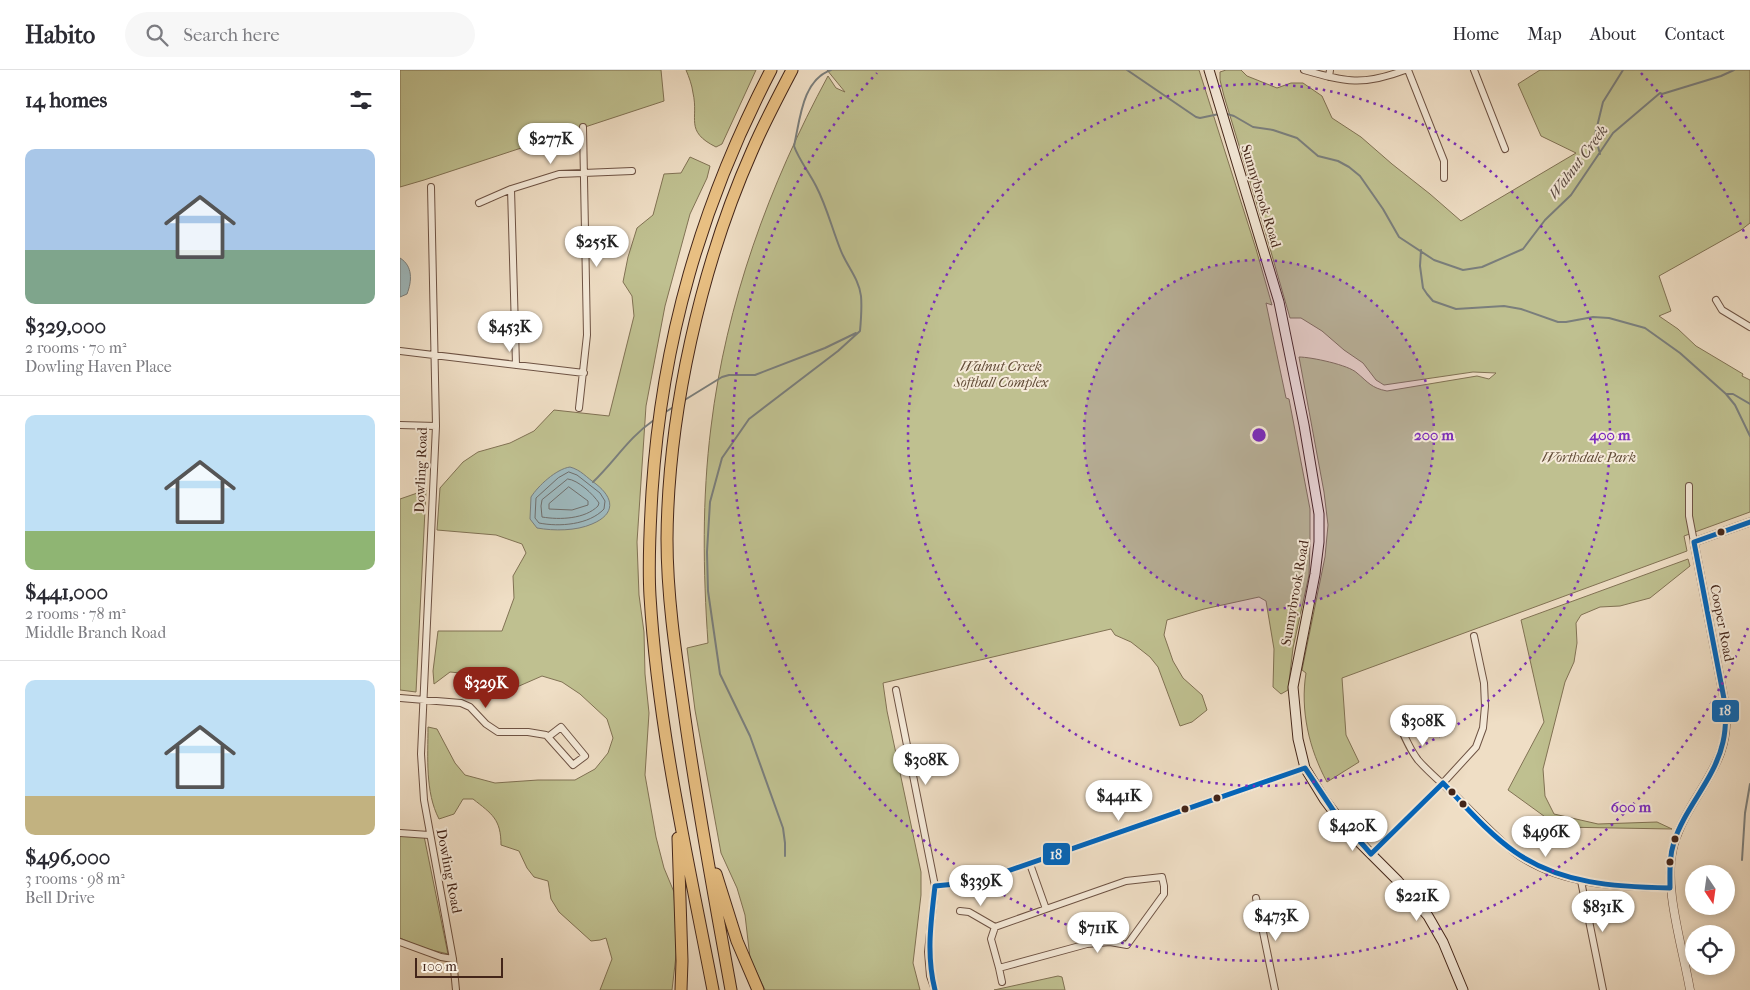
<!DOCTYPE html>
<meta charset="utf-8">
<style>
:root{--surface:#fff;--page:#f7f7f7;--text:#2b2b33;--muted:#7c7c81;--line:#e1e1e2;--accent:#8f2418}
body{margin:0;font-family:"IM FELL French Canon",serif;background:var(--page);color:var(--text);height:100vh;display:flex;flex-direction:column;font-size:19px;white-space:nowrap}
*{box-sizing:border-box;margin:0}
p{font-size:16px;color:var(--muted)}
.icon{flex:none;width:28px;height:28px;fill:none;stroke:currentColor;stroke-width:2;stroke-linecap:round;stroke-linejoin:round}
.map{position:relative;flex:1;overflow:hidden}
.sheet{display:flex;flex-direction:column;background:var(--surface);width:400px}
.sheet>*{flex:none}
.needle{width:32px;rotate:167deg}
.fabs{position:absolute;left:1285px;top:795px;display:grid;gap:10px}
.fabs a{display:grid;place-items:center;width:50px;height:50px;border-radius:50%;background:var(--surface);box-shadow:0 2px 8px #0003;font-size:25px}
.scale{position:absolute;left:15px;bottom:12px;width:88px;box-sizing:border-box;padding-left:5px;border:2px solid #432519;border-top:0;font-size:14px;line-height:18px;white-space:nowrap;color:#432519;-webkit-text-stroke:4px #f5ead9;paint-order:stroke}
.price{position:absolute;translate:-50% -42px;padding:0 11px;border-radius:18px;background:#fff;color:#222;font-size:16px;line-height:32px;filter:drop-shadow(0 1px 2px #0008)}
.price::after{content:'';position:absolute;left:50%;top:30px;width:15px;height:11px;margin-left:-8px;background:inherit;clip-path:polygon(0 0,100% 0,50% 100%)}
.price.selected{background:var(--accent);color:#fff}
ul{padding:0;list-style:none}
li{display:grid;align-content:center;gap:10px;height:265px;padding:0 25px}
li+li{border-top:1px solid var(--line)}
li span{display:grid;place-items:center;height:155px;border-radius:10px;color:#555}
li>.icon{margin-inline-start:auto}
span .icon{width:90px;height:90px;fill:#fffc;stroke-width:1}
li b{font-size:21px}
h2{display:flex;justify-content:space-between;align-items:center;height:60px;padding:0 25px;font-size:21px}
header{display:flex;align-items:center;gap:30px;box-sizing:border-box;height:70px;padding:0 25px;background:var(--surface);border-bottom:1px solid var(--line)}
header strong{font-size:24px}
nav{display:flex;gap:28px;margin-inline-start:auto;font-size:18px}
.search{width:350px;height:45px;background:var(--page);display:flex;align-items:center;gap:12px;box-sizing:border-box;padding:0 18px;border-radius:28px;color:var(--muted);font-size:19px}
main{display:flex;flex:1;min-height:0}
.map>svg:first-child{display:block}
</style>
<header>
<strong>Habito</strong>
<div class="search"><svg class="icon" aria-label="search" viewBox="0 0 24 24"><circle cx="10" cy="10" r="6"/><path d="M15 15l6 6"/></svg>Search here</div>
<nav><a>Home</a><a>Map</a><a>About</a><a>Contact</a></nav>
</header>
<main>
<section class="sheet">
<h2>14 homes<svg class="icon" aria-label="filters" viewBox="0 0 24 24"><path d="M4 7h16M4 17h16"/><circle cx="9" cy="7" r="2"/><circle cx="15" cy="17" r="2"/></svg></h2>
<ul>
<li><span style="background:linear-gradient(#a9c7e8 65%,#7fa58c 0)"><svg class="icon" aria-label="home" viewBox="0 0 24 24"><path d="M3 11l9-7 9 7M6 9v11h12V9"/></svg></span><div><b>$329,000</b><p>2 rooms · 70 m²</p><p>Dowling Haven Place</p></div></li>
<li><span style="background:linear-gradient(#bfe0f5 75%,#8fb573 0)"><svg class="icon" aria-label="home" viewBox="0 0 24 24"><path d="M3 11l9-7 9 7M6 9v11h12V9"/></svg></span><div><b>$441,000</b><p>2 rooms · 78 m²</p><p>Middle Branch Road</p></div></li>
<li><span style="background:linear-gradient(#bfe0f5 75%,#c2b280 0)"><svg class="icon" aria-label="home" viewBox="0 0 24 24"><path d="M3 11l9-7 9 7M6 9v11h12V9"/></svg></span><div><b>$496,000</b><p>3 rooms · 98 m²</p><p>Bell Drive</p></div></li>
</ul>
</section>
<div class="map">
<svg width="1350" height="920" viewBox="0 0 1350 920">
<rect width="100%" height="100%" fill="#efdec5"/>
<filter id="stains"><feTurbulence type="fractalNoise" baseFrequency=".004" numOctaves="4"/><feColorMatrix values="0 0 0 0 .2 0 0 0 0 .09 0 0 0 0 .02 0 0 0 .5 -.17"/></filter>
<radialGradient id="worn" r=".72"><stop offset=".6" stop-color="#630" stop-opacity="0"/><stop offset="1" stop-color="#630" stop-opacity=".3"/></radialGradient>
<!-- green -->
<path fill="#bfc090" stroke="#817254" d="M0,0h261l3,31 -240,79 -24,7z
M286,0h70l-34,74 -6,3c-32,-16 -17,-28 -23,-54 -1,-8 -4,-16 -7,-23z
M427,0h372l57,179 16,56 -6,-2 20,95 3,1 21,110v34l-1,32 -16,73 -5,42 -7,4 -8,-7 1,-38 -8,-48 -7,-4 -55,12 -37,11 -3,15 9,26 10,17 19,17 5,15 -15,12 -12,4 -22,-59 -8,-10 -19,-15 -16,-7 -4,-6 -228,54 4,28 34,161v23l-8,68 7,27h-155l-15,-32 -5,-43 -8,-27 -16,-35 -26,-143 -8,-62 21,-5c-5,-72 -6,-145 3,-216 15,-124 58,-242 117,-351l8,12 9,4z
M826,0h15l6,6 30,12 14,-5h12l19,13 10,22 29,19 31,27 38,30 31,27 115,-68 -35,-17 -23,-52 22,-14h210v153l-9,7 -82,46 12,35 -12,5 19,13 18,17 47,28 -1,2 8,4v132l-66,24 3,15 -345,127 4,57 13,27 -32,20c-18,-33 -27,-72 -21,-109l-4,-3 23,-113 3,-32 -4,-33 -25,-135c12,0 50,8 58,16 11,9 14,15 30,18l90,-15 12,3 7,-6 -23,-1 -89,13 -8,-5 -13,-17 -19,-13 -22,-19 -21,-13h-11l-25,-87 -41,-135 -4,-16v-8z
M290,87l20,9 -3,12 -17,36 -25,92 -19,100 -9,136 2,53 5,37 1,42 4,39 -4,62 11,62 8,31 10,24 3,55 -5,43h-72l12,-31 -6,-21 -6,2 -9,1 -32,-29 -8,-13 -3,-18 -14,-4 -7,-9 -8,-17 -18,-6c0,-26 -9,-31 -28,-46h-10l-9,15 -15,5c-14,-27 -11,-62 -11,-92l9,2 18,34 10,12 30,8 43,-3h37l20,-11 13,-16 5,-15 -6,-19 -27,-25 -18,-12 -20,-6 -32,14 -29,-15 -31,-3 -16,12 -1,-13 5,-40h64l12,-33 -1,-22 13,-23 -4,-9 -26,-9 -59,-5 3,-42 23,-26 15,-10 32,-9 24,-12 20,-21 55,6 25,-100 -2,-20 -9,-14 5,-25 9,-29 16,-13 11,-41 17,-1z
M26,420l-10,202 -16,-2v-191z
M1288,489l2,7 -40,32 -30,8 -20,1 -19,8 -5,8 1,20 -3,19 -9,20 -22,87 2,27 9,18 44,10 59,-2 15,7 -113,-2 -51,-37 36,-68 -23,-102z
M0,765l24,1 24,118 -25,-6 -23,-10z
M658,906l4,1 3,13h-71z"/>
<!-- water -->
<path fill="#9eb9be" stroke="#7a7e7c" d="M0,188c13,8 12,23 7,36l-7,3z
M170,397c11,3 16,10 26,17 18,14 20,30 -4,40 -16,7 -38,7 -55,4l-7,-9 1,-22c7,-11 25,-28 39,-30z"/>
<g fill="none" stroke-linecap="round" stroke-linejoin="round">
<!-- shore -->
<path stroke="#706f6c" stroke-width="1" d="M169,402l8,3 23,18 5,8 -1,8c-15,16 -45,18 -65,14l-4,-5 1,-20 22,-20z
M168,409c10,1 25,15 31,24l-1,3c-13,13 -38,14 -56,11l-1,-11 1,-6z
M169,417l19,14v4l-16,5 -23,-1v-5z"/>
<!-- stream -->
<path stroke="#7a7e7c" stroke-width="2" d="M727,0l69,47 4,1 19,-4
M827,44l7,2 19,11 20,3 24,8 21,18 20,5 11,6 11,9 23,33 16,28 35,23 29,10 19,-3 41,-18 22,-29 26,-25 42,-62 47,-40 2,1 59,-18 13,-6
M1200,84l-5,-19 8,-33 20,-32
M1021,180l-1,16 3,22 4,6 6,7 23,8 48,-3 17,3 37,13h8l27,-5 16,1 36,10 35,25 46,41 9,11 15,31
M1326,324h7l17,10
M283,331l39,-24 7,-2h26l70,-27 31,-15
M264,343l11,-7
M193,412c22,-21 36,-45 61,-62
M385,786v-13l-2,-15 -33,-92 -30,-62 -12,-83 -1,-39 3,-50 12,-44 27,-39 89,-68 22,-20c1,-11 2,-24 1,-35 -2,-17 -14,-30 -20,-45 -9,-22 -14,-44 -25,-65 -7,-14 -17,-26 -22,-40 6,-26 8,-66 37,-76
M1342,790l3,-47 5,-29"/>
<!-- minor casing -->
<g stroke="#6e5344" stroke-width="8">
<path id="minor" d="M904,0c42,12 59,16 101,0
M1008,0l36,91v17
M1074,0l31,79
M929,7l1,-7
M31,117l5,239 -15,328 3,46 29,159 3,31
M111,119l5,176
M79,133l32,-14 48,-15 73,-3
M1316,230l6,10 28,17
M0,281l184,22
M179,338l8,-73 -4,-208
M0,355l36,1
M1289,416v30l5,26
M496,620l39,196 -7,66 2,24 5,14
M0,628l61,5 9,4 16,17 12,8h30l18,3 2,2 25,28 12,-9 -24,-29 -13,10
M996,646c6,15 12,31 22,44 13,15 30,28 44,42 17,17 34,35 52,50 43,33 104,35 156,36
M0,763l29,2
M971,784l72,-71 33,-36 7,-19 2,-22 -1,-23 -10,-47
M630,794l16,45 -51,18 -4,12 8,29 88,-24 23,-2 17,3 37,-51v-8l-2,-9 -36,4 -80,28
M1181,811l22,109
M535,816l41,-4 329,-114
M856,828l19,92
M560,841l9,1 26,15
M0,872l41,15 12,2
M599,898l3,14"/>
</g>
<!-- tertiary casing -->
<g stroke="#6e5344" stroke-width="9">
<path id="tertiary" d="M1290,920c-7,-42 -28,-106 -16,-146 16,-53 60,-79 51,-140l-31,-162 56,-20"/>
</g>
<!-- secondary casing -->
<g stroke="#432519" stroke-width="11">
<path id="secondary" d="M809,0l70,232 25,123 15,89v28l-4,32 -22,113 5,52 7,29 19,31 12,16 15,19 47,47 30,35 15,26 20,48"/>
</g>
<!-- motorway casing -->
<g stroke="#432519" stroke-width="13">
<path id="motorway" d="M278,768l4,123 -1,29
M316,804l21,67 21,49
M313,920c-25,-130 -55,-261 -63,-394 -2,-34 0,-70 2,-104 10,-152 49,-287 119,-422
M331,920c-17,-95 -35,-190 -48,-286 -8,-55 -16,-110 -16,-165 1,-126 34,-273 85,-388 12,-28 26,-54 40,-81"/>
</g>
<!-- minor -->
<use href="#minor" stroke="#f5ead9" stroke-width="6"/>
<!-- tertiary -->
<use href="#tertiary" stroke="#f5ead9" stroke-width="8"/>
<!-- secondary -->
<use href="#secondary" stroke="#f5ead9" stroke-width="9"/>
<!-- motorway -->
<use href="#motorway" stroke="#e8bf82" stroke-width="11"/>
<!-- bus-1 casing -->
<g stroke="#f5ead9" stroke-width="9">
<path id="bus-1" d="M535,920c-9,-35 -4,-69 0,-104l41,-4 329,-114 30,45 36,41 72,-71c23,24 45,50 72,69 46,32 101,35 155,36 0,-15 -1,-31 4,-46 11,-35 41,-63 49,-100 3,-13 3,-25 2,-38l-31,-162 56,-20"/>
</g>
<!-- bus-1 -->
<use href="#bus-1" stroke="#0065bd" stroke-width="5"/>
</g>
<!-- distance rings -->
<circle cx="859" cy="365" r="175" fill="#7b2cbf" fill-opacity=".12"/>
<g fill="none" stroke="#7b2cbf" stroke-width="2.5" stroke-dasharray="2.5 5">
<circle cx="859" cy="365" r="175"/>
<circle cx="859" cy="365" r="351"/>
<path d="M1348 558A526 526 0 1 1 477 3M1241 3A526 526 0 0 1 1348 172"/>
</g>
<!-- markers -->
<g fill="#432519" stroke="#f5ead9" stroke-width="2">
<circle cx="1321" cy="462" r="4.5"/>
<circle cx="1052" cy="722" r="4.5"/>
<circle cx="817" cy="728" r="4.5"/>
<circle cx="1063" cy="734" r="4.5"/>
<circle cx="785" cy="739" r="4.5"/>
<circle cx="1275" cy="769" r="4.5"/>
<circle cx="1270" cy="792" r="4.5"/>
</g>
<g text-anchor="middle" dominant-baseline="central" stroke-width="4" stroke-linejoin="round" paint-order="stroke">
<!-- street labels -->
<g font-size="14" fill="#432519" stroke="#f5ead9">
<text transform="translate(861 126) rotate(73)">Sunnybrook Road</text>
<text transform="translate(21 400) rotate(-88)">Dowling Road</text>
<text transform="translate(895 523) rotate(-80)">Sunnybrook Road</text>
<text transform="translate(1322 553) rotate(79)">Cooper Road</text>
<text transform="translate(49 801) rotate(79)">Dowling Road</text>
</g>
<!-- park labels -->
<g font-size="14" font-style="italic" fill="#624c37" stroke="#f5ead9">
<text x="601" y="296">Walnut Creek<tspan x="601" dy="16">Softball Complex</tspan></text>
<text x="1189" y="387">Worthdale Park</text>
</g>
<!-- water labels -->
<g font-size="15" font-style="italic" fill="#5a4a42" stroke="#f5ead9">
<text transform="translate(1178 92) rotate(-53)">Walnut Creek</text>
</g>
</g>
<circle cx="859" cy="365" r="8" fill="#7b2cbf" stroke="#f5ead9" stroke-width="2.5"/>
<g font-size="15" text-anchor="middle" font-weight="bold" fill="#7b2cbf" stroke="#f5ead9" stroke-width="4" stroke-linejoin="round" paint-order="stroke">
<text x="1034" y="370">200 m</text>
<text x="1210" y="370">400 m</text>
<text x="1231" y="742">600 m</text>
</g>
<g stroke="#f5ead9" stroke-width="2">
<rect x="1311" y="629" width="29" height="24" rx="5" fill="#0065bd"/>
<rect x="642" y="772" width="29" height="24" rx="5" fill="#0065bd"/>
</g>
<g font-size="14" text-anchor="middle" font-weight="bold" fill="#fff">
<text x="1325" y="645">18</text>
<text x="656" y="789">18</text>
</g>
<rect width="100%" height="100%" filter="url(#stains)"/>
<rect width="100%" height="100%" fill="url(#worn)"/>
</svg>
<div class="fabs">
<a><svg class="needle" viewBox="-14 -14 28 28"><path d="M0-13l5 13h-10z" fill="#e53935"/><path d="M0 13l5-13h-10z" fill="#7c7c81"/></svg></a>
<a><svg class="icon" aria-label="locate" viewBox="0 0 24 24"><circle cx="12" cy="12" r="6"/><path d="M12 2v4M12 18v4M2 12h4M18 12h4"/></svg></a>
</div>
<div class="scale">100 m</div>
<b class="price" style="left:151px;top:95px">$277K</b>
<b class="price" style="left:197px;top:198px">$255K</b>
<b class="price" style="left:110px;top:283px">$453K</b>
<b class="price selected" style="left:86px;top:639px">$329K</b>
<b class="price" style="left:1023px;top:677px">$308K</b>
<b class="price" style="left:526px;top:716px">$308K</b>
<b class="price" style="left:719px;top:752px">$441K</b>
<b class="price" style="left:953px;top:782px">$420K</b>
<b class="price" style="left:1146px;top:788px">$496K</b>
<b class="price" style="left:581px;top:837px">$339K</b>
<b class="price" style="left:1017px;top:852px">$221K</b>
<b class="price" style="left:1203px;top:863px">$831K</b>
<b class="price" style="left:876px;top:872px">$473K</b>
<b class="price" style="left:698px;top:884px">$711K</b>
</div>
</main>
